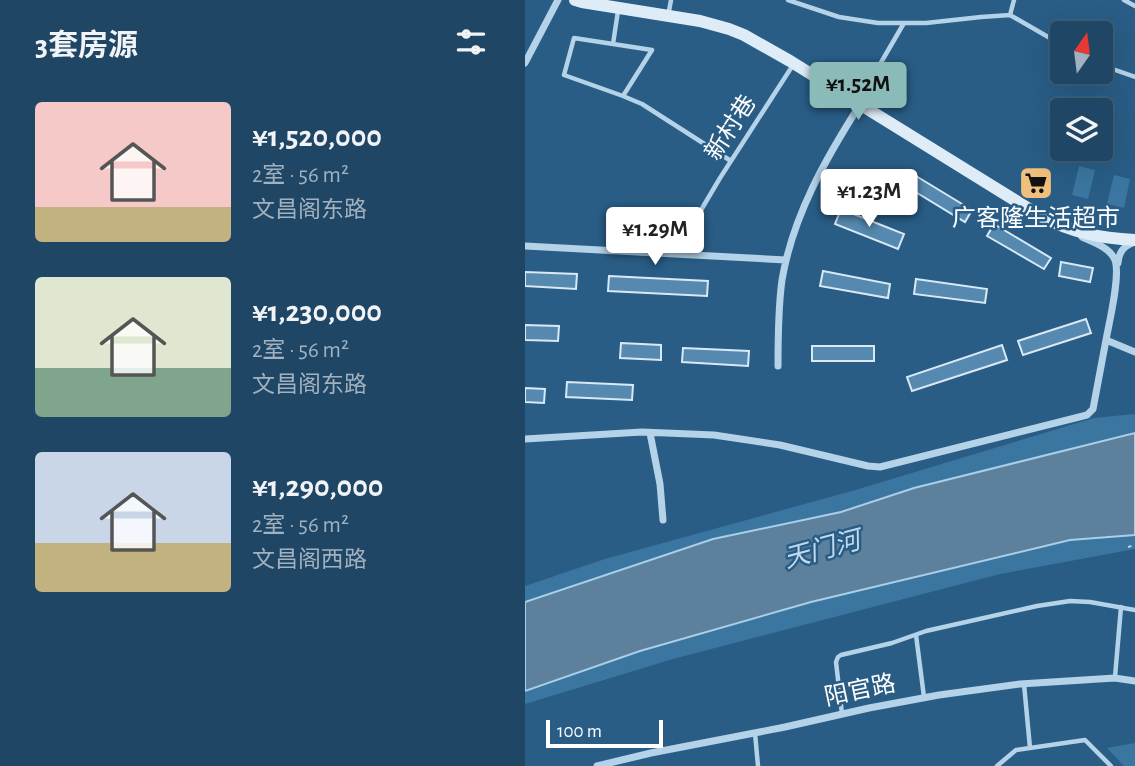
<!DOCTYPE html>
<html lang="zh">
<meta charset="utf-8">
<style>
:root{--surface:#1f4664;--page:#2c506d;--text:#f1f3f6;--muted:#a1b1bf;--line:#3c5e78;--accent:#8bbbb9}
body{margin:0;font-family:"Alegreya Sans","Noto Sans SC",sans-serif;background:var(--page);color:var(--text);height:100vh;display:flex;flex-direction:column;font-size:26px;white-space:nowrap}
*{box-sizing:border-box;margin:0}
p{font-size:23px;color:var(--muted)}
.icon{flex:none;width:38px;height:38px;fill:none;stroke:currentColor;stroke-width:2;stroke-linecap:round;stroke-linejoin:round}
.map{position:relative;flex:1;overflow:hidden}
.sheet{display:flex;flex-direction:column;background:var(--surface);width:525px}
.sheet>*{flex:none}
.needle{width:46px;rotate:14deg}
.tools{position:absolute;left:525px;top:21px;display:grid;gap:14px}
.tools a{display:grid;place-items:center;width:63px;height:63px;border-radius:7px;background:var(--surface);box-shadow:0 7px 28px #0002,0 0 0 2px var(--line);font-size:35px}
.scale{position:absolute;left:21px;bottom:18px;width:117px;box-sizing:border-box;padding-left:7px;border:4px solid #fff;border-top:0;font-size:19px;line-height:24px;white-space:nowrap;color:#fff;-webkit-text-stroke:5px #295d86;paint-order:stroke}
.price{position:absolute;translate:-50% -60px;padding:0 16px;border-radius:7px;background:#fff;color:#222;font-size:23px;line-height:46px;filter:drop-shadow(0 2px 4px #0008)}
.price::after{content:'';position:absolute;left:50%;top:42px;width:21px;height:16px;margin-left:-10px;background:inherit;clip-path:polygon(0 0,100% 0,50% 100%)}
.price.active{background:var(--accent);color:#111}
ul{padding:0;list-style:none}
li{display:flex;align-items:center;gap:21px;height:175px;padding:0 35px}
li span{display:grid;place-items:center;flex:none;width:196px;height:140px;border-radius:7px;color:#555}
li>.icon{margin-inline-start:auto}
span .icon{width:84px;height:84px;fill:#fffc;stroke-width:1}
li b{font-size:30px}
h2{display:flex;justify-content:space-between;align-items:center;height:84px;padding:0 35px;font-size:30px}
main{display:flex;flex:1;min-height:0}
.map>svg:first-child{display:block}
</style>
<main>
<section class="sheet">
<h2>3套房源<svg class="icon" aria-label="filters" viewBox="0 0 24 24"><path d="M4 7h16M4 17h16"/><circle cx="9" cy="7" r="2"/><circle cx="15" cy="17" r="2"/></svg></h2>
<ul>
<li><span style="background:linear-gradient(#f6c9c9 75%,#c2b280 0)"><svg class="icon" aria-label="home" viewBox="0 0 24 24"><path d="M3 11l9-7 9 7M6 9v11h12V9"/></svg></span><div><b>¥1,520,000</b><p>2室 · 56 m²</p><p>文昌阁东路</p></div></li>
<li><span style="background:linear-gradient(#dfe7d0 65%,#7fa58c 0)"><svg class="icon" aria-label="home" viewBox="0 0 24 24"><path d="M3 11l9-7 9 7M6 9v11h12V9"/></svg></span><div><b>¥1,230,000</b><p>2室 · 56 m²</p><p>文昌阁东路</p></div></li>
<li><span style="background:linear-gradient(#c9d6e8 65%,#c2b280 0)"><svg class="icon" aria-label="home" viewBox="0 0 24 24"><path d="M3 11l9-7 9 7M6 9v11h12V9"/></svg></span><div><b>¥1,290,000</b><p>2室 · 56 m²</p><p>文昌阁西路</p></div></li>
</ul>
</section>
<div class="map">
<svg width="610" height="766" viewBox="0 0 610 766">
<rect width="100%" height="100%" fill="#295d86"/>
<!-- green -->
<path fill="#3b76a1" d="M554,166l16,4 -7,29 -16,-4z
M589,175l16,4 -6,29 -17,-4z
M610,414v135l-135,25 -327,85 -148,45v-118l80,-27 247,-68 242,-73z
M610,743v23h-11l-17,-18z"/>
<!-- water -->
<path fill="#5d819c" stroke="#a9cee8" stroke-width="2" d="M610,433v102l-65,5 -259,62 -171,49 -115,40v-89l188,-63 128,-27 73,-24z"/>
<!-- building -->
<path fill="#5689af" stroke="#d8e9f6" stroke-width="2" d="M391,176l56,34 -7,12 -56,-34z
M316,209l63,25 -6,15 -63,-25z
M469,224l57,34 -7,11 -57,-33z
M536,262l32,6 -3,14 -31,-6z
M298,271l67,13 -2,14 -68,-12z
M0,272l52,2 -1,15 -51,-3z
M84,276l99,5 -1,15 -99,-5z
M391,279l71,10 -2,14 -71,-9z
M561,319l5,14 -68,22 -5,-14z
M0,325l34,1 -1,15 -33,-1z
M96,343l40,2v15l-41,-2z
M477,345l5,15 -95,31 -5,-14z
M287,346h62v15h-62z
M158,348l66,3 -1,15 -66,-4z
M42,382l66,3 -1,15 -66,-3z
M0,388l20,1 -1,14 -19,-1z"/>
<g fill="none" stroke-linecap="round" stroke-linejoin="round">
<!-- path -->
<path stroke="#b4d2e8" stroke-width="2" stroke-dasharray="3.5 5" stroke-linecap="butt" d="M603,547l7,-2"/>
<!-- service -->
<path stroke="#b4d2e8" stroke-width="4.5" d="M263,0l51,17 39,6h48l55,-6 29,-2 52,30
M599,0l11,6
M144,11l2,-11
M485,15l4,-15
M88,44l-39,-6 -10,37 59,21 29,-46 -39,-6 5,-33
M576,65l34,12
M98,96l19,8 89,57
M333,102l46,-79
M150,254l45,-76 73,-113
M391,635l8,62
M590,677l6,-70
M499,684l6,64
M317,714l-6,-52 2,-5 3,-2 51,-12 34,-12 111,-25 33,-5 20,1 45,8
M230,733l3,33
M472,766l19,-16 69,-10 26,26"/>
<!-- minor -->
<path stroke="#b4d2e8" stroke-width="7" d="M0,63l33,-63
M557,237c11,5 26,10 32,21 8,13 -5,65 -8,82l29,12
M0,246l261,14
M593,263c1,-12 6,-17 17,-21
M253,366c0,-28 0,-57 4,-86 11,-65 44,-122 79,-177
M125,433l10,51 3,36
M0,439l117,-7 72,3 66,10 88,21 12,1 207,-52 6,-6 13,-69
M72,766l54,-13 134,-26 84,-19 70,-13 81,-11 95,-6 20,3"/>
<!-- secondary -->
<path stroke="#deecf7" stroke-width="12" d="M50,0l7,2 118,19 29,8 15,6 46,26 252,156c32,16 57,21 93,23"/>
</g>
<!-- icons -->
<defs>
<g id="supermarket-square" transform="scale(1.75)"><rect x="-9" y="-9" width="18" height="18" rx="4" fill="#efbf7b" stroke="#295d86"/><path d="M-6-5.5h2.5l.6 2H6L4.5 2H-2.5L-4.4-4H-6ZM-1.5 3.2a1.3 1.3 0 1 0 .1 0ZM3 3.2a1.3 1.3 0 1 0 .1 0Z" fill="#111"/></g>
</defs>
<g fill-rule="evenodd">
<use href="#supermarket-square" x="511" y="183"/>
</g>
<g text-anchor="middle" dominant-baseline="central" stroke-width="5" stroke-linejoin="round" paint-order="stroke">
<!-- street labels -->
<g font-size="24" fill="#fff" stroke="#295d86">
<text transform="translate(206 128) rotate(-57)">新村巷</text>
<text transform="translate(335 691) rotate(-12)">阳官路</text>
</g>
<!-- poi labels -->
<g font-size="24" fill="#fff" stroke="#295d86">
<text x="511" y="219">广客隆生活超市</text>
</g>
<!-- water labels -->
<g font-size="26" font-style="italic" fill="#c0dbef" stroke="#295d86">
<text transform="translate(297 550) rotate(-15)">天门河</text>
</g>
</g>
</svg>
<div class="tools">
<a><svg class="needle" viewBox="-14 -14 28 28"><path d="M0-13l5 13h-10z" fill="#e53935"/><path d="M0 13l5-13h-10z" fill="#a1b1bf"/></svg></a>
<a><svg class="icon" aria-label="layers" viewBox="0 0 24 24"><path d="M12 4l9 5-9 5-9-5zM3 14l9 5 9-5"/></svg></a>
</div>
<div class="scale">100 m</div>
<b class="price active" style="left:333px;top:122px">¥1.52M</b>
<b class="price" style="left:344px;top:229px">¥1.23M</b>
<b class="price" style="left:130px;top:267px">¥1.29M</b>
</div>
</main>
